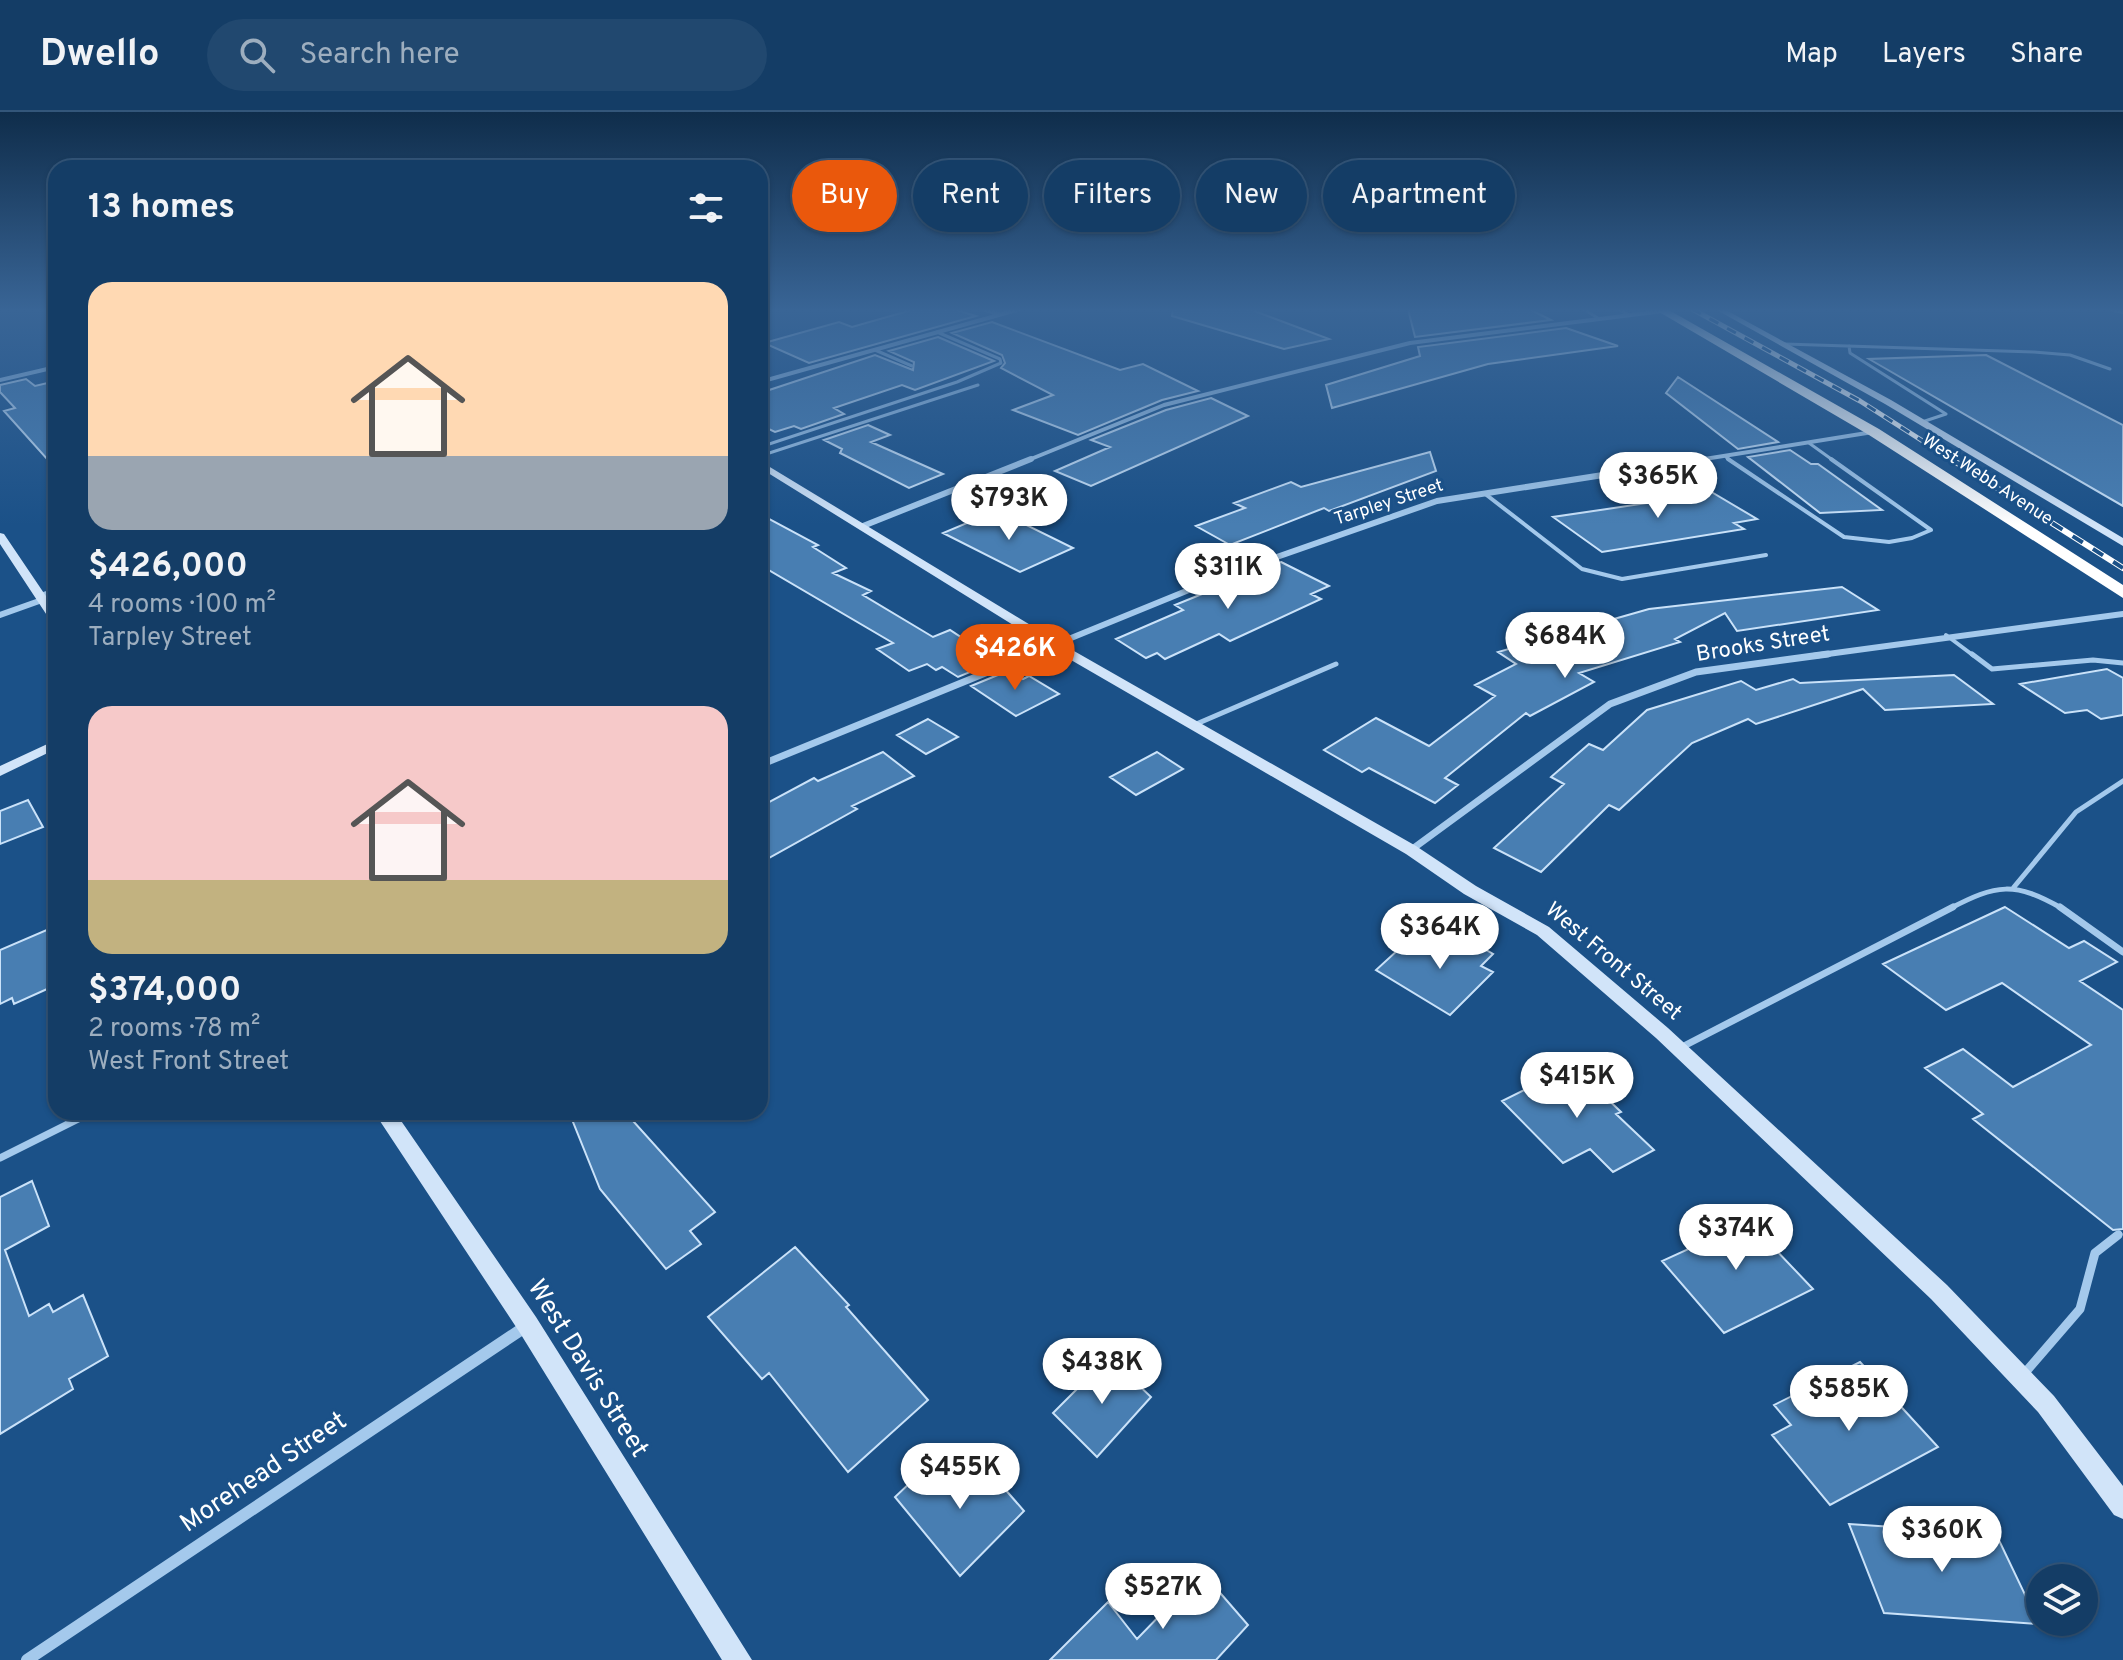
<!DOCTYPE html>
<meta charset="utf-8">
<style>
:root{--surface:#143d66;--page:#21486f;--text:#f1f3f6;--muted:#9daebf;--line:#33567a;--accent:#ea580c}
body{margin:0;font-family:Overpass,sans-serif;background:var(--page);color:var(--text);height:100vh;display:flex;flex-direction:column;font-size:30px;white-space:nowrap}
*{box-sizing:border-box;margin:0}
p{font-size:26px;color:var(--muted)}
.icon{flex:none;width:44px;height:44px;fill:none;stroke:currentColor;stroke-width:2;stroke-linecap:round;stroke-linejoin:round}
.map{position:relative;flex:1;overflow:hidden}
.sheet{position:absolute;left:48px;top:48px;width:720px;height:960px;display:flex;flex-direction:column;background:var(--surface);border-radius:24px;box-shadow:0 2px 6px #0004,0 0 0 2px var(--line)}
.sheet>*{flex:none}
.hud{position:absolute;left:792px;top:48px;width:760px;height:72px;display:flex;gap:16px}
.controls{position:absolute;left:2026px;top:1452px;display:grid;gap:16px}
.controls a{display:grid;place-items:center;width:72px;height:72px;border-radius:50%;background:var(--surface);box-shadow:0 2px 6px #0004,0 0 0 2px var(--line);font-size:40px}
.price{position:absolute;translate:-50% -68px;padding:0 18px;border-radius:28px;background:#fff;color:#222;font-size:26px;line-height:52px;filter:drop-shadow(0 2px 4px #0008)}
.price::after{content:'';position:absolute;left:50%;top:48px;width:24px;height:18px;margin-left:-12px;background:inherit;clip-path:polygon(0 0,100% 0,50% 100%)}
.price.on{background:var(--accent);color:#fff}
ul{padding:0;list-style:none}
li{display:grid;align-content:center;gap:16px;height:424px;padding:0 40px}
li span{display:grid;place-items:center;height:248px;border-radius:24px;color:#555}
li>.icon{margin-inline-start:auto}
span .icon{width:144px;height:144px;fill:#fffc;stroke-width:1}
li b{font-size:34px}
h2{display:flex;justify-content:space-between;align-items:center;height:96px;padding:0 40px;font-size:34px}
.chip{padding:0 28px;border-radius:36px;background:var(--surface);box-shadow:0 2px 6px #0004,0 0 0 2px var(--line);font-size:28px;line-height:72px}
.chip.on{background:var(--accent);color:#fff}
header{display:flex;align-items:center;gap:48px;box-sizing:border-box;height:112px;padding:0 40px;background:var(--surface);border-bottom:2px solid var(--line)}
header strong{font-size:38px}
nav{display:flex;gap:44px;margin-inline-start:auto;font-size:28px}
.search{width:560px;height:72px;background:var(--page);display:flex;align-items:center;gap:20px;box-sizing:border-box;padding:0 28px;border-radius:44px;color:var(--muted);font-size:30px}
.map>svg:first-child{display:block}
</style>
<header>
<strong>Dwello</strong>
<div class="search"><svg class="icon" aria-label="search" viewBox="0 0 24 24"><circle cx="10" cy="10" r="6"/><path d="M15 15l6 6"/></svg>Search here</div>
<nav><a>Map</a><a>Layers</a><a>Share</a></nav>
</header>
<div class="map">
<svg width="2123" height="1548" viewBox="0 0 2123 1548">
<rect width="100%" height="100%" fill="#1b5188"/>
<!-- building -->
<path fill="#487eb2" stroke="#cae2f9" stroke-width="2" d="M915,197h38l23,7 -167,47 -45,-20 75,-21 13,5z
M1173,197h76l80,30 -45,10 -112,-33z
M1408,197h121l22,11 -136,17z
M992,210l128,48 23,-6 55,27 -36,9 -84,35 -65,-25 40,-15 -52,-27 4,-5 -3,-8 -50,-22z
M1566,216l52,18 -130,18 -156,44 -6,-23 94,-29 -2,-9z
M938,225l56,24 -79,29 -13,-5 -68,23 10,6 -43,15 -7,-3 -19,6 -15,-7v-32l115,-38 38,15 1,-8 -25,-11z
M1986,243l137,70v81l-254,-147z
M1678,265l100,65 -40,7 -72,-56z
M26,267l9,7 21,-5v88l-52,-58 11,-3 -15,-16v-7z
M1211,286l37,18 -157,70 -36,-15 55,-24 -19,-7 75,-30z
M868,313l22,10 -19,7 72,32 -34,14 -69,-35 2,-4 -18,-9z
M1790,338l21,14h7l64,46 -62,3 -72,-56z
M1430,340l6,19 -107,40 -5,-3 -94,37 -34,-19 49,-18 -11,-5 57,-21 10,5z
M1698,372l59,35 -23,4 10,6 -142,23 -49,-35 108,-16 -3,-2 12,-2 -11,-7z
M760,402l58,31 -5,2 33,21 -13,5 38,18 -8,4 70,42 17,-7 47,31 -39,16 -16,-10 -6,3 -9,-6 -18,7 -32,-22 16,-6 -133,-78z
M1006,403l67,33 -53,24 -77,-39 38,-16 10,5z
M1281,450l48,24 -18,8 10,5 -91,42 -11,-7 -54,25 -8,-6 -11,5 -30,-19 67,-29 -8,-5z
M1842,475l36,23 -141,21 -12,-18 -50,26 5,3 -101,31 15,9 -64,34 -4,-3 -81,65 13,7 -23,18 -66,-35 -7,4 -38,-22 52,-32 53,28 66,-50 -20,-11 41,-21 -18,-12 151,-43z
M2107,557l16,9v37l-22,4 -14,-9 -22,3 -45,-29z
M1010,558l13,9 6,-3 30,18 -43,22 -45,-30z
M1954,563l39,29 -108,6 -22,-21 -107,35 -8,-5 -56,24 -73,67 -10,-5 -68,67 -47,-24 70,-64 -13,-7 38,-33 14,6 44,-40 94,-29 15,9 37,-11 7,4z
M928,607l30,18 -32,17 -29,-19z
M883,640l31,24 -62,30 5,3 -97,54v-56l54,-29 4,3z
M1157,640l26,17 -47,26 -26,-18z
M28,688l15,27 -43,17v-33z
M2005,795l64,41 15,-7 33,21 -37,19 43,29v219l-10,1 -140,-111 10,-5 -58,-46 38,-19 50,38 78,-42 -89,-62 -56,27 -63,-46z
M56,814v59l-42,19 -2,-6 -12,6v-54z
M1454,819l39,23 -12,12 12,6 -43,43 -74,-45 35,-32 22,13z
M1573,954l48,46 -5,2 38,36 -41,22 -23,-23 -27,14 -61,-62z
M569,1000h56l90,100 -25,19 11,13 -35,25 -66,-80z
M32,1069l17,45 -44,24 24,66 20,-12 4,8 30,-17 25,61 -39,23 4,10 -73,45v-237z
M1735,1095l78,82 -89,44 -62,-72 53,-24 -14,-15z
M795,1135l54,58 -3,2 82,93 -80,72 -79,-99 -7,6 -54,-62z
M1109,1245l42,40 -54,60 -44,-44z
M1860,1250l78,85 -108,58 -58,-70 19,-10 -17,-20z
M976,1344l48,55 -64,65 -65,-79 35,-33 17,20z
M1849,1412l147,10 43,90 -155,-11z
M1202,1460l46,53 -32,35h-166l58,-58 29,37z"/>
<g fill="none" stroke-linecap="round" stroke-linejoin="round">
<!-- lane-far4 -->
<path stroke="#a4c9ec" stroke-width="3" d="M1583,197l15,9
M1618,197l11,6
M1785,232l249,8 36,3 40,14
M1849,234l1,7 96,61 -24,8
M875,238l37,16
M1809,331l25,18
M760,335l197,-65 44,-19 -1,-4 -63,-27
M760,344l218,-71
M1726,345l5,4"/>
<!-- lane-far3 -->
<path stroke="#a4c9ec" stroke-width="4" d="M1728,347l116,78 45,5 23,-4 19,-8 -100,-71
M1484,381l98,76 40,10 144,-24
M1946,523l28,21"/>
<!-- lane-far2 -->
<path stroke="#a4c9ec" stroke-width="5" d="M1972,542l20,15 101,-9 30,3
M1194,613l142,-61
M2014,775l62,-75 47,-31
M1949,797c48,-25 65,-28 114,0"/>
<!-- lane-far1 -->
<path stroke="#a4c9ec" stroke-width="7" d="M2060,795l63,45
M1680,936l273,-141
M0,1046l92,-46
M2115,1125l4,-3"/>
<!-- lane -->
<path stroke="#a4c9ec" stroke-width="9" d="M2023,1263l57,-66 15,-56 23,-18"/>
<!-- street-far3 -->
<path stroke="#a4c9ec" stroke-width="4" d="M983,197l15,5
M2109,197l14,3
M0,268l56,-13
M760,270l260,-73
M1026,349l138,-56 246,-62 253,-32
M1692,349l181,-29"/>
<!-- street-far2 -->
<path stroke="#a4c9ec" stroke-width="6" d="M863,414l168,-67
M40,484l16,-5
M0,503l42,-15
M1027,544l201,-82 209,-73 268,-42
M1813,544l310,-42"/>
<!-- street-far1 -->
<path stroke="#a4c9ec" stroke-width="7" d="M760,653l272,-111
M1411,738l199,-146 86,-32 132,-18"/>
<!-- street -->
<path stroke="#a4c9ec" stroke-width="12" d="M27,1548l498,-333"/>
<!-- secondary -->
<path fill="#d1e4f9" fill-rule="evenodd" d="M1715,197h9l167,91 232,138v8l-238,-142z
M760,349l300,182 356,203 60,40 73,41 119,101 279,257 107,111 69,90v33l-9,-4 -76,-103 -107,-113 -275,-261 -119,-103 -73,-41 -58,-40 -354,-205 -292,-181z
M0,421l4,1 52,77v13l-4,-1 -52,-79z
M56,628v9l-56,27v-10z
M374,1000h21l141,205 216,343h-30l-202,-327z"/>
<!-- highway -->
<path fill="#fff" fill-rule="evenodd" d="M1654,197h13l212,120 244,156v13l-254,-163z"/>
<!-- rail-far1 casing -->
<g stroke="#fff" stroke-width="5">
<path id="rail-far1" d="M1692,197l168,92 94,60"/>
</g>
<!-- rail casing -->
<g stroke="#fff" stroke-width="6">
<path id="rail" d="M1951,347l172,109"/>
</g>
<!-- rail-far1 -->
<use href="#rail-far1" stroke="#1b5188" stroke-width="3" stroke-dasharray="10" stroke-linecap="butt"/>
<!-- rail -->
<use href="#rail" stroke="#1b5188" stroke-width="4" stroke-dasharray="12" stroke-linecap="butt"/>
</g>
<!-- sky -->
<linearGradient id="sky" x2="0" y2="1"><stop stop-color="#0f2d4b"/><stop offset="0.48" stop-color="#396596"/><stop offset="1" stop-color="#396596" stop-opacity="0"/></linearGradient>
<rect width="2123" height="413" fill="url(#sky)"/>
<g text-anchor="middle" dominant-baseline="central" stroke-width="6" stroke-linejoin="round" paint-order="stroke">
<!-- far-street labels -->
<g font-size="18" fill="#fff" stroke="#1b5188">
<text transform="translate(1987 368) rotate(33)">West Webb Avenue</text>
<text transform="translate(1389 391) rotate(-18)">Tarpley Street</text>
</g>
<!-- street labels -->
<g font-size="22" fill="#fff" stroke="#1b5188">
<text transform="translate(1763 533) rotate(-9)">Brooks Street</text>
<text transform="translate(1613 850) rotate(40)">West Front Street</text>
</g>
<!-- near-street labels -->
<g font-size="26" fill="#fff" stroke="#1b5188">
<text transform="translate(587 1257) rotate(58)">West Davis Street</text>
<text transform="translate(264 1361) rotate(-34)">Morehead Street</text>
</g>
</g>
</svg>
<div class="controls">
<a><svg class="icon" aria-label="layers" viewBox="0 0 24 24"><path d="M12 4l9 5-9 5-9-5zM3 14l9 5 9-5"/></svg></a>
</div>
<b class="price" style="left:1658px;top:408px">$365K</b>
<b class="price" style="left:1009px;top:430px">$793K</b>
<b class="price" style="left:1228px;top:499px">$311K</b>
<b class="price" style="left:1565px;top:568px">$684K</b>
<b class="price on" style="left:1015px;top:580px">$426K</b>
<b class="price" style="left:1440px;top:859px">$364K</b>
<b class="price" style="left:1577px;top:1008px">$415K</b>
<b class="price" style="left:1736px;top:1160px">$374K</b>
<b class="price" style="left:1102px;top:1294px">$438K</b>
<b class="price" style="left:1849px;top:1321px">$585K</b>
<b class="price" style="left:960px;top:1399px">$455K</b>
<b class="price" style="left:1942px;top:1462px">$360K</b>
<b class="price" style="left:1163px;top:1519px">$527K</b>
<div class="hud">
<a class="chip on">Buy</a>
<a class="chip">Rent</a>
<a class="chip">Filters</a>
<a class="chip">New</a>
<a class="chip">Apartment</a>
</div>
<section class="sheet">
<h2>13 homes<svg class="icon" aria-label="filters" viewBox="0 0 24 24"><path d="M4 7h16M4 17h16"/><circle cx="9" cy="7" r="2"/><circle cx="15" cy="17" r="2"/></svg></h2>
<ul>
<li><span style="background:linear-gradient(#ffd9b3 70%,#9aa5b1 0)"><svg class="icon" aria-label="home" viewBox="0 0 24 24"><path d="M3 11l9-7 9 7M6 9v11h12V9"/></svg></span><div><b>$426,000</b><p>4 rooms · 100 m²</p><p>Tarpley Street</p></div></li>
<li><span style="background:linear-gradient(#f6c9c9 70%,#c2b280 0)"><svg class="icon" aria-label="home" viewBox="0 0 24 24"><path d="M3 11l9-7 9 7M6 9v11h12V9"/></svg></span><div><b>$374,000</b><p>2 rooms · 78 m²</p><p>West Front Street</p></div></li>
</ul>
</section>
</div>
